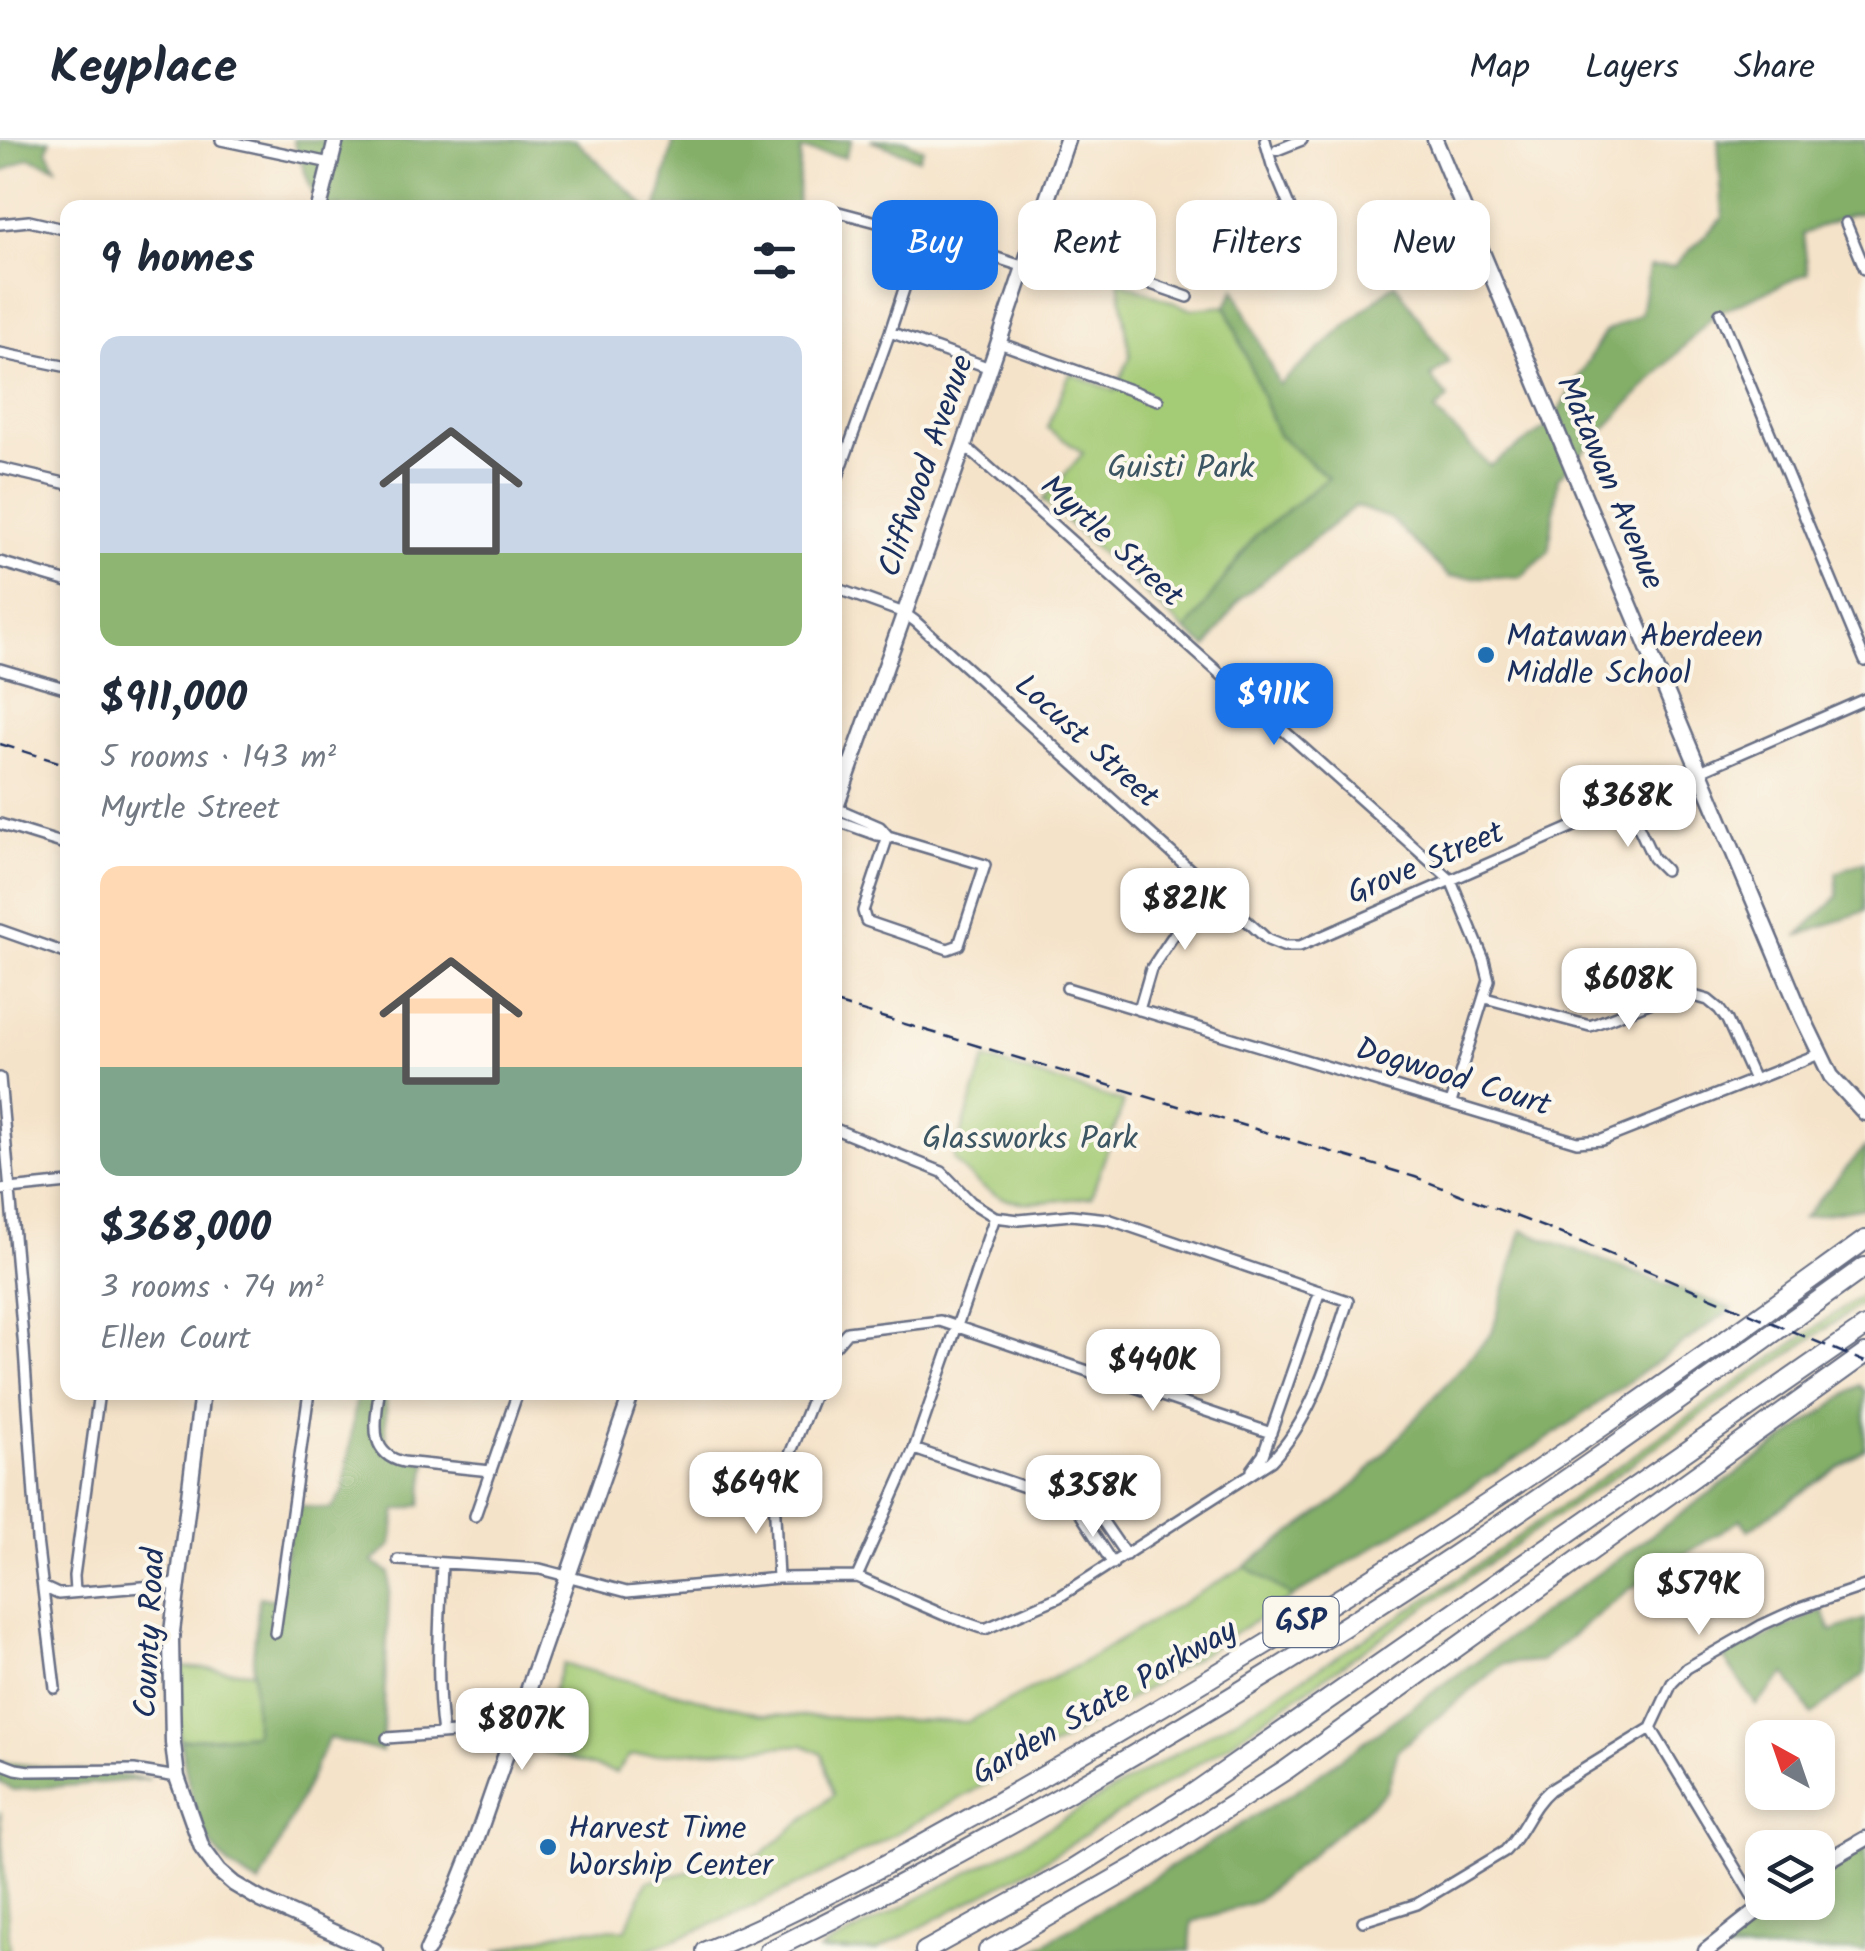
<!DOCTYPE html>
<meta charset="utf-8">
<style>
:root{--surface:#fff;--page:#f6f6f7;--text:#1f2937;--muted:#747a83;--line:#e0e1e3;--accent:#1a73e8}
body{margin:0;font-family:Kalam,sans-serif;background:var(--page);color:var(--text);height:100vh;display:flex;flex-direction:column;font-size:38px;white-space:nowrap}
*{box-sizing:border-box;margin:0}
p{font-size:32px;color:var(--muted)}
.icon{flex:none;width:55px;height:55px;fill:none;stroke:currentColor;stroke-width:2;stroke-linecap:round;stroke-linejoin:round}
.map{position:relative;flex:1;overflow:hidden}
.details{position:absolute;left:60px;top:60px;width:782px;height:1200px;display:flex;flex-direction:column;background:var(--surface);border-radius:20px;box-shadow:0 5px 15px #0003}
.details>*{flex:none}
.guide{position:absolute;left:872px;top:60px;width:842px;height:90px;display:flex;gap:20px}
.needle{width:65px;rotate:320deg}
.tools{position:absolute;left:1745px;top:1580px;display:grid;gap:20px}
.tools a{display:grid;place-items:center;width:90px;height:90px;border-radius:20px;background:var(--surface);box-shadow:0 5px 15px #0003;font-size:50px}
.price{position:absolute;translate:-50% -85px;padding:0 22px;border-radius:20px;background:#fff;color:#222;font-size:32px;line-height:65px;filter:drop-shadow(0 2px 5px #0008)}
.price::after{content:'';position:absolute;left:50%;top:60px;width:30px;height:22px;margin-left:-15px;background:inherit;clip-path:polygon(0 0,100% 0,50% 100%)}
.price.current{background:var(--accent);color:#fff}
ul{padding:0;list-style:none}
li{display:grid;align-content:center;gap:20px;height:530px;padding:0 40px}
li span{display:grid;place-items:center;height:310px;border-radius:20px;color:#555}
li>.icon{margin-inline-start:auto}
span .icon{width:180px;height:180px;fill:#fffc;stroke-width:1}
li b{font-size:42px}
h2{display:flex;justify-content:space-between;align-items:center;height:120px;padding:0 40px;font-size:42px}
.chip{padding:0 35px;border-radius:20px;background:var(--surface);box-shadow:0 5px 15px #0003;font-size:35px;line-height:90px}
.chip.current{background:var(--accent);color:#fff}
header{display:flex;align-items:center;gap:60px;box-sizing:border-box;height:140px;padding:0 50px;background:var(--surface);border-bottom:2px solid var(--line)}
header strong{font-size:48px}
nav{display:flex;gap:55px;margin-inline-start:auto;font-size:35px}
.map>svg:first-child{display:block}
</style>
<header>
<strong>Keyplace</strong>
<nav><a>Map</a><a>Layers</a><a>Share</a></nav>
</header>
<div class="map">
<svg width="1865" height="1811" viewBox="0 0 1865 1811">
<rect width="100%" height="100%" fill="#fbf7ec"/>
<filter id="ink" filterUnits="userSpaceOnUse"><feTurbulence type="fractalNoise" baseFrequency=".01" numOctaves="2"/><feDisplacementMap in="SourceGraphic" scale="20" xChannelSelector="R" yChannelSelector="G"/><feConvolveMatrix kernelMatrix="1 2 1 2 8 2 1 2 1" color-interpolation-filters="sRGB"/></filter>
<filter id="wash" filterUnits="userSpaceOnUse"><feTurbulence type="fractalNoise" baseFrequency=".0048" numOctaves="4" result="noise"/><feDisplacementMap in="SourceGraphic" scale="40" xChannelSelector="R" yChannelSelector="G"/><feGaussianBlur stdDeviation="2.25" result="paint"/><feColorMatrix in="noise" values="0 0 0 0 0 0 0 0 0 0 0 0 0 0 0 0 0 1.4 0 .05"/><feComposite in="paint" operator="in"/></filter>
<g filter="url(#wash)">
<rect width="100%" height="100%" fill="#f5e3c9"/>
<!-- green -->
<path fill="#a4cb76" stroke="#607d6a" stroke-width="2.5" d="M1119,141l71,28 36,-3 52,129 50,43 -72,57 -70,96 -143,-131 40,-47 -36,-25 23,-55 45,18 15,-34z
M985,919l139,43 -33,95c-67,6 -90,18 -138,-38z
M1865,1153v8l-642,447 -189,119 -158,84h-58l180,-94 273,-159 175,-111z
M1245,1426l48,31 -237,148 -228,126 -121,56 -63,24h-148l74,-21 56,-1 21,-48 112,-25 74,-61 -11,-41 -19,-9 -174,11 -13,17 -84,-25 31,-84 200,51 204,7 111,-57z
M178,1527l75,5 3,62 -76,6z
M0,1671l10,140h-10z"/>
<!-- forest -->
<path fill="#83af67" stroke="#4f6f62" stroke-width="2.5" d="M0,0h50l-3,10 9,17 -27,-9 -29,15z
M293,0h282l71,67h-328z
M674,0h178l-7,17 -44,-7 -4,57h-140z
M870,0h34l19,9 -4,10z
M1718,0h147v72l-16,3 -46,19 5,39 -93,41 -157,164 -9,73 -28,26h-72l-58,-58 -36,-13 -116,94 -32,47 -21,-16 70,-96 72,-57 -50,-43 -52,-129 9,-17 44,96 116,-102 54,79 -18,15 17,21 -13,13 55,55 61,-42 54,-92 36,-18 8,-47 25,-1 49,-48z
M1865,721v50l-68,25 41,-39 -2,-24z
M1865,1007v60l-62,11z
M1522,1090l210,79 -186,131 -253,157 -48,-31 94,-67 21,-19 132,-147z
M1860,1245l5,6v58l-117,81 -7,-11 -114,72 -86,70 -39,3 -104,86 -11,41 -132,111 -63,20 -2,29h-158l262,-159z
M357,1253h29v59l41,10 -6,43 -25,6 -4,34 -20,17 18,11 -8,179 -53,-14 -69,147c-11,-7 -24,-13 -33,-22 -33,-30 -39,-82 -47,-123l75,-6 -2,-77 6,-60 16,3 21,-95 35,4 13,-19z
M1822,1470l9,21 34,-12v55l-53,41 -26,-41 -30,31 -33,-48z
M0,1622l150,17 -137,11 -13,-8z
M1865,1708v103h-144l63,-48 34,-1v-25z"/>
</g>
<g filter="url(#ink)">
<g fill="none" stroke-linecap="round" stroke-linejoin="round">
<!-- street casing -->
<g stroke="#676e83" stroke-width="14">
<path id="street" d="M221,0l109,23
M1265,0l7,25 31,74 1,9 -4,23
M1277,10l25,-10
M815,67l1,1
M835,71l87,23 103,33
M1846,83l19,46
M0,84l29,-3 39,9
M1033,103l155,54
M1720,173l145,348
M890,192l100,36
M999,203l159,57
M0,213l68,14
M964,305l487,435 33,80 5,20 -38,123
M0,328l68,16
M835,345l55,-153 32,-98
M0,422l68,20
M835,448l69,25 11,8 353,319 15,6h17l565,-247
M0,529l68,20
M1628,664l25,54 12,12
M836,668l44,19 8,9
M835,680l42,15 11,1 97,29 -26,80 -11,4 -82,-28 -3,-10 25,-75
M0,684l68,21
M0,790l68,24
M1067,848l510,154 25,-2 217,-86
M1485,858l105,28 85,-33 19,3 14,4 11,9 8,11 27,60
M1139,870l12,-41 56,-84
M0,938l24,271 13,191 18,148
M0,1050l68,-7
M835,1206l12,-14 93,-11 331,112
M379,1252c-3,29 -12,61 24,70l88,9
M914,1309l160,55 39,60
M1252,1330l11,-15 57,-164
M1074,1364l21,6 31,45
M475,1376l43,-124
M398,1420l142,9 87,23 151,-14 79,-1 87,38 41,14 74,-32 212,-136c42,-43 58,-104 77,-160l-240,-82 -37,-4 -52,5 -24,-3 -24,-15 -29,-30 -107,-43
M442,1423c-2,57 -7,115 1,171
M857,1437l57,-128 81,-232
M778,1438l-4,-84 41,-102
M43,1447l15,7 120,-10
M75,1452l-1,-16 25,-184
M275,1493l34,-241
M1651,1588l109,181
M387,1598l81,-6 44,4
M0,1623l16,6 13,2 105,-1 43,7
M1363,1781l54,-17 88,-53c19,-19 25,-44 45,-61l101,-62 21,-45 15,-15 75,-43 35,-16 68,-23"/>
</g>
<!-- secondary casing -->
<g stroke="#676e83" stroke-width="19">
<path id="secondary" d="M1435,0l368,878 28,58 34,37
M319,68l17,-68
M835,670l129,-365 103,-305
M202,1252l-31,248 2,103 4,34 25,71 17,23 15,13 27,16 114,51
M1818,1726l47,-27
M427,1811l26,-53 22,-55 157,-451
M1706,1811l62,-49"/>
</g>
<!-- highway casing -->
<g stroke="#676e83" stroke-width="22">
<path id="highway" d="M706,1811c137,-58 266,-133 394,-208 172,-100 341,-206 506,-319 87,-59 173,-122 259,-184
M769,1811c237,-117 467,-251 687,-397 139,-92 274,-190 409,-287
M925,1811l148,-82 119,-75 673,-467
M988,1811l149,-85 149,-96 579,-416"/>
</g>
<!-- street -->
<use href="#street" stroke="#fff" stroke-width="9"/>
<!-- secondary -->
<use href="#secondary" stroke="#fff" stroke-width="14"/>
<!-- highway -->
<use href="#highway" stroke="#fff" stroke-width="18"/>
<!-- rail -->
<path stroke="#1b2f5e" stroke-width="2.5" stroke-dasharray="15 8" stroke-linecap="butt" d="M0,604l68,21
M835,863l580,174 149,58 301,127"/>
</g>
</g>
<!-- markers -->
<g fill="#1f6fb2" stroke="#fbf7ec" stroke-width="4">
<circle cx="1486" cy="515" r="10"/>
<circle cx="548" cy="1707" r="10"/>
</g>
<g text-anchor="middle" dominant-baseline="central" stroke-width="8" stroke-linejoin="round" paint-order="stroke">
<!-- shield labels -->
<rect fill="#fbf7ec" stroke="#5e6b89" stroke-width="2.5" x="1263.5" y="1457" width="75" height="50" rx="8"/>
<g font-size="30" font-weight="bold" fill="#1b2f5e">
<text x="1301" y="1482">GSP</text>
</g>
<!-- street labels -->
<g font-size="32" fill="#1b2f5e" stroke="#fbf7ec">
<text transform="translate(927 326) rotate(-71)">Cliffwood Avenue</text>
<text transform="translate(1609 343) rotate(67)">Matawan Avenue</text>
<text transform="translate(1111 402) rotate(42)">Myrtle Street</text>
<text transform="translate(1086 602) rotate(42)">Locust Street</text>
<text transform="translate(1426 724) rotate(-23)">Grove Street</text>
<text transform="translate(1453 938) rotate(17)">Dogwood Court</text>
<text transform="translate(151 1493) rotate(-87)">County Road</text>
<text transform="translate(1105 1563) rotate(-30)">Garden State Parkway</text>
</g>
<!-- park labels -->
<g font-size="32" fill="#3d5664" stroke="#fbf7ec">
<text x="1181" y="328">Guisti Park</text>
<text x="1030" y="999">Glassworks Park</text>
</g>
<!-- poi labels -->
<g font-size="32" fill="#1b2f5e" stroke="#fbf7ec" text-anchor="start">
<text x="1506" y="497">Matawan Aberdeen<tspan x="1506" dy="37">Middle School</tspan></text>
<text x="568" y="1689">Harvest Time<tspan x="568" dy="37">Worship Center</tspan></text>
</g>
</g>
</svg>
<div class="tools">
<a><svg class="needle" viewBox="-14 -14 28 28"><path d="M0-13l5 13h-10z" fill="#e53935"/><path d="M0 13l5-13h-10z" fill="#747a83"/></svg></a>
<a><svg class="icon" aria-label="layers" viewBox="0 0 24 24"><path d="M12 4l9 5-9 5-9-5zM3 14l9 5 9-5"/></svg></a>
</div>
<b class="price current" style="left:1274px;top:608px">$911K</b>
<b class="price" style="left:1628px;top:710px">$368K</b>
<b class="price" style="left:1185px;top:813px">$821K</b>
<b class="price" style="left:1629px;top:893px">$608K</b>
<b class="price" style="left:1153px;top:1274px">$440K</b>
<b class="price" style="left:756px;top:1397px">$649K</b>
<b class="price" style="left:1093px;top:1400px">$358K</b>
<b class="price" style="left:1699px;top:1498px">$579K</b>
<b class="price" style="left:522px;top:1633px">$807K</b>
<div class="guide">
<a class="chip current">Buy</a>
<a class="chip">Rent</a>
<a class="chip">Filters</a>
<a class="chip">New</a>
</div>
<section class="details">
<h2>9 homes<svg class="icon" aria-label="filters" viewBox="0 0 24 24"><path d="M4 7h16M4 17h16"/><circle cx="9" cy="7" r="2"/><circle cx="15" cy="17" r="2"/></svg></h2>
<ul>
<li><span style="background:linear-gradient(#c9d6e8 70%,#8fb573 0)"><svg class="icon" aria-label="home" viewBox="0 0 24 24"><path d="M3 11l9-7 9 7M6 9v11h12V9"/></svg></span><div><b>$911,000</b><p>5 rooms · 143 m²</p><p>Myrtle Street</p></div></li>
<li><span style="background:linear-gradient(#ffd9b3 65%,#7fa58c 0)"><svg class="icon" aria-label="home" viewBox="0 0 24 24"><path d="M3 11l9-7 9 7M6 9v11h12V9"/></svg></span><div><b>$368,000</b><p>3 rooms · 74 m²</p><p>Ellen Court</p></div></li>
</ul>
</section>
</div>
